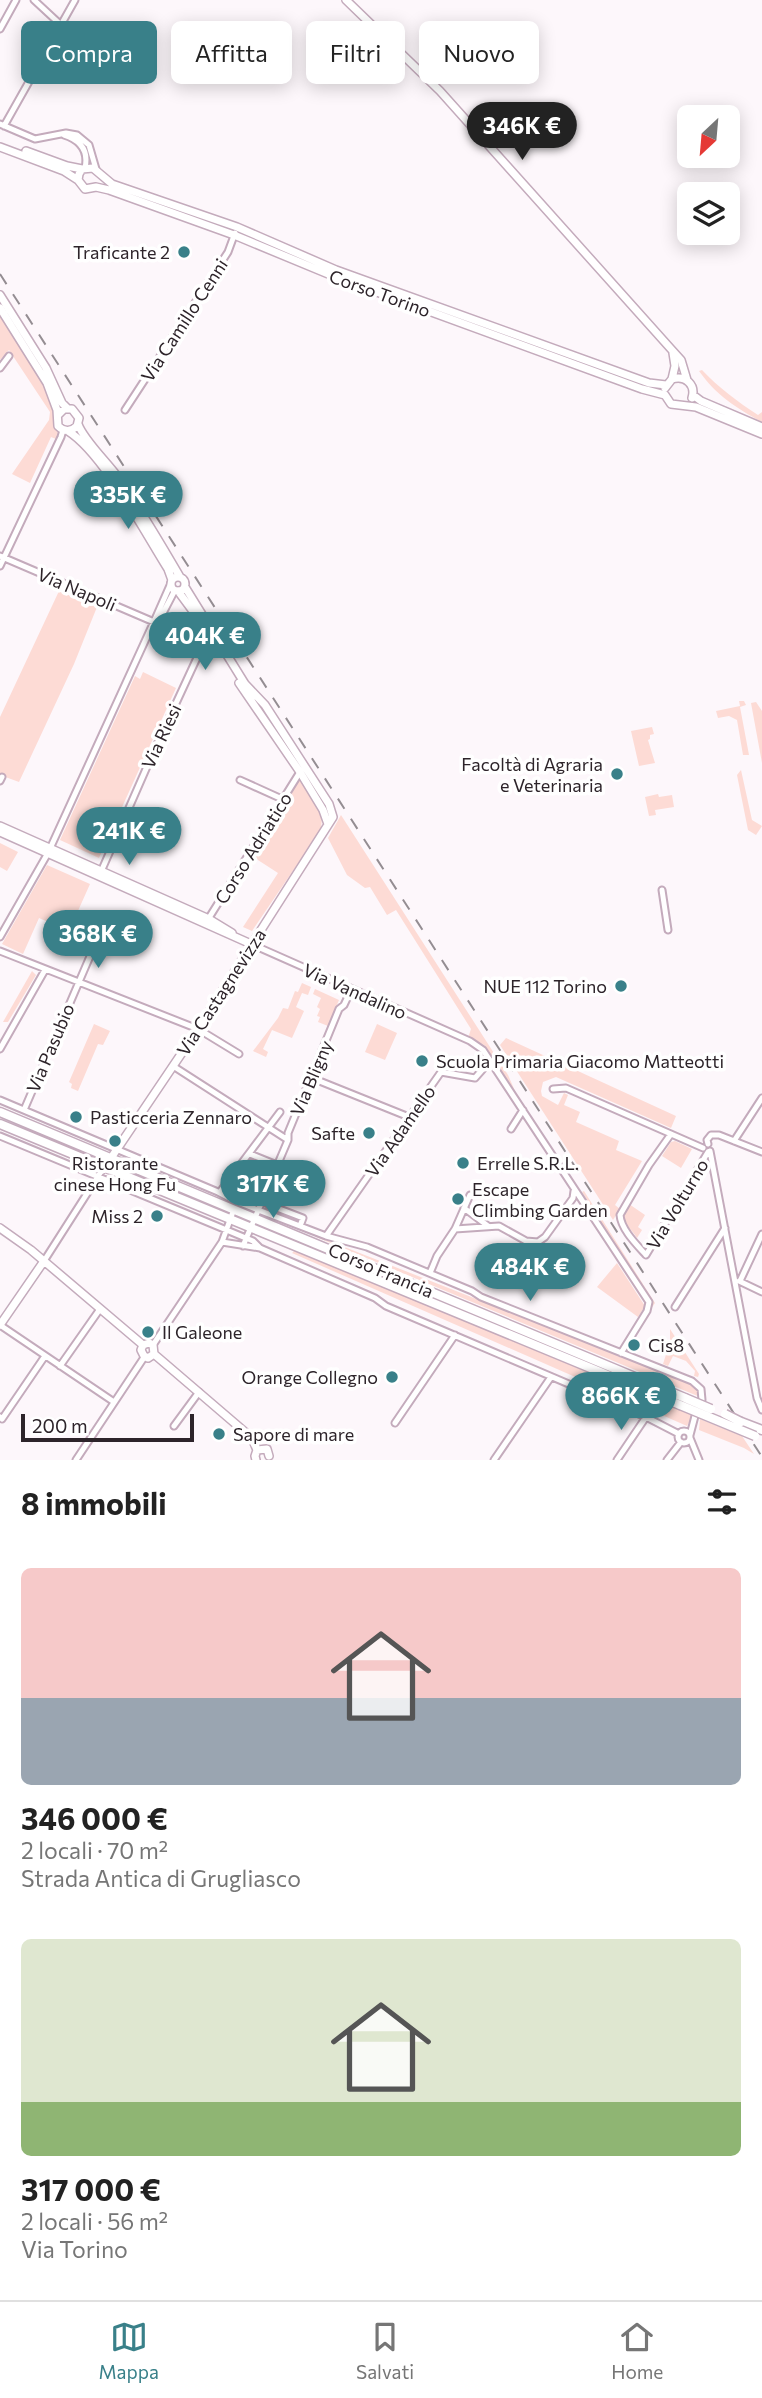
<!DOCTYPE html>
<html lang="it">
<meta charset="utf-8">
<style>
:root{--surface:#fff;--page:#f2f2f2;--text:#222;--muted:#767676;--line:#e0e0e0;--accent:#398089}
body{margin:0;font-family:Commissioner,sans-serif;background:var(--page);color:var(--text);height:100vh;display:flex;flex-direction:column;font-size:26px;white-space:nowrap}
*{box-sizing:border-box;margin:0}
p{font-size:23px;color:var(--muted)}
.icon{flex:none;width:38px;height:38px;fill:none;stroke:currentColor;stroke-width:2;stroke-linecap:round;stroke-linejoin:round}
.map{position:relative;height:1460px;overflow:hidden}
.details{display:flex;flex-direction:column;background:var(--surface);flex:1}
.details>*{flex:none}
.top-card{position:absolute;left:21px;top:21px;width:721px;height:63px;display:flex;gap:14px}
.needle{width:46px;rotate:206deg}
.fabs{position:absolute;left:677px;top:105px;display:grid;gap:14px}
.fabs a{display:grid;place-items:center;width:63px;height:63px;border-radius:10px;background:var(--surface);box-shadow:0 4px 18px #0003;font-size:35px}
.scale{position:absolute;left:21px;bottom:18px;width:173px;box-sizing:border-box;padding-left:7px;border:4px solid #2d242a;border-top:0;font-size:19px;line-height:24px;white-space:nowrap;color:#2d242a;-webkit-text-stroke:5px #fff;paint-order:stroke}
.price{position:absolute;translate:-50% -60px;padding:0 16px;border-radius:24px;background:var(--accent);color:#fff;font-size:23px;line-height:46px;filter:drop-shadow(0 2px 4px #0008)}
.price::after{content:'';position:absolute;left:50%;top:42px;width:21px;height:16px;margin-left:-10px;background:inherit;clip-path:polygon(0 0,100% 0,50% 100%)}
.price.selected{background:#222;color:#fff}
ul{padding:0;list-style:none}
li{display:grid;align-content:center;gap:14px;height:371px;padding:0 21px}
li span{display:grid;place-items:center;height:217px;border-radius:10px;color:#555}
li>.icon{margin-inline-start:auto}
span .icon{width:126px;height:126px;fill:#fffc;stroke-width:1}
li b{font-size:30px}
h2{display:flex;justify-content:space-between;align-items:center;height:84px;padding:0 21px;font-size:30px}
.pill{padding:0 24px;border-radius:10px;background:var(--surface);box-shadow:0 4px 18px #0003;font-size:24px;line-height:63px}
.pill.selected{background:var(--accent);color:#fff}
.dock{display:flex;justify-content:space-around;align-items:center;height:98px;border-top:2px solid var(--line);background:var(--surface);font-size:19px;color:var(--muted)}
.dock a{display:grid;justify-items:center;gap:4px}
.dock .selected{color:var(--accent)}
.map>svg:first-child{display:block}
</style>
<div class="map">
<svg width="762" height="1460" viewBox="0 0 762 1460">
<rect width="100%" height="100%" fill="#fdf7fb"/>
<!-- green -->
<path fill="#fddbd5" d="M0,314c19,28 56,71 54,106 0,5 4,9 4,15l-2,4 -5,-2 -21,46 -18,-9 37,-54 1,-8 -41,-62 -9,10z
M702,370c16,17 36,32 56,45l4,-3v10c-26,-14 -46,-27 -63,-51z
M59,591l38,16 -23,57 -55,118 -19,-7v-58z
M143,672l33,16 -77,170 -39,-18 75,-164 5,3z
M739,701h5l2,4 -6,2 9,48h-6l-6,-35 -8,-4 -11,2 -2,-7 24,-5z
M756,702l6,9v52l-11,-60z
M652,727l2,7 -4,1v4l-2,1 7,23 -16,3 -8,-35z
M741,770l11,50 10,6 -6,9 -8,-5 -11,-55z
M299,777c11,17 28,33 21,54l-68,100 -9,-4 35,-54 -28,-18z
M658,794l1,3 13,-2 2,12 -19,3 1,5 -7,1 -4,-19z
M341,815l167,260 7,16 -31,-46 -16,-7 3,-9 -75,-119 -9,5 -17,-28 -5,1 -18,-13 -19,-37z
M0,843l18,9 -11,19 -7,-4z
M47,865l43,19 -21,47 -30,-13 -16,36 -21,-10z
M32,971l4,4 -28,47h-5z
M302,983l9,4 -3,8 -6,-2 -6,14 8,4 -12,27 -20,-8 -9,19 5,3 -2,5 -13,-6 25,-33 5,-10 5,1 7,-18 3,1z
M315,989l24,11 -11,26 -10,-4 2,-5 -3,-1 3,-7 -3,-2 4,-9 -8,-4z
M94,1024l16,7 -7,14 -5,-1 -20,47 -7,-3 1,-4 -3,-2z
M377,1024l20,9 -12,27 -20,-8z
M506,1038l170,78 -5,12 -115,-51 -13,5 -2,9 1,5 16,9 6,-12 4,2 -4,10 16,7 -4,10 43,19 -3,9 26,11 -27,44 5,4 -7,11 -113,-175z
M675,1141l17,8 -11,19 -19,-12 9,-14z
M584,1191l71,112 -6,9 2,-8 -69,-112z
M629,1204l16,11 -7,12 4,3 -5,8c-9,-15 -21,-13 -8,-34z
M314,1235l383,151 3,11 -384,-160z
M295,1250l398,165 -6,11 -395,-173z
M617,1263l28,43 -7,11 -41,-30z
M670,1329l29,45 -1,3 -4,-1 1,-5 -9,-10 -13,-5 -5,10 -5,-2 7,-22z
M700,1419l42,17 12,18 -10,-6 -45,-18z"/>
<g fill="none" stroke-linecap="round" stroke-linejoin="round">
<!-- street casing -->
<g stroke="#c4abbc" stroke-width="9">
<path id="street" d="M34,0l27,25
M0,29l16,-29
M0,124l35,15 31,-6 11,2 12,10 7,24
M4,126l71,-126
M64,135c16,5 25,15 21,33
M0,368l9,-12
M125,410l103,-158 7,-19
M0,556l154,66
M0,566l61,-129 2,-7
M171,583l-15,34 6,-2 13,-25
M240,780l42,19
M0,781l2,-4
M100,874l53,-121 49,-106 8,-10
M662,890l6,40
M207,921l93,-149
M0,937l48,-84 108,-236 15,1 25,12 3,3 3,14
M251,944l219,97 13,9 166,252 -2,9 -26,42
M0,951l198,78 41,25
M0,1049l45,-79
M173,1066l115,74
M312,1078l97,39
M553,1089l13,-1 137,60
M0,1100l218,92 17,9 91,35 41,11 105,44 9,6 211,84 9,8 1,11
M24,1110l70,-163
M511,1129l12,-19
M671,1134l-22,31 -29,50c1,14 16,29 26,40l62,-103
M0,1136l253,105 7,7 115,50 11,8 260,111 33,17
M734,1141l28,-43
M708,1144l-1,-4 4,-5h8l43,17
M710,1151l47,247 5,12
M250,1154l27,11
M220,1192l60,-80
M264,1197l5,8 34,13 -3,8
M464,1208l24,18
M455,1229l44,-3 27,15 12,1 7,-5 28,-39 1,-7
M326,1236l115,-164 34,6 15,-17
M222,1242l38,6
M243,1246l45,-106v-7l51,-124 5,-4 7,-15
M44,1261l60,-94
M430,1273l7,-17 18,-27 15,-34
M739,1281l23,11
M740,1281l22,-47
M675,1307l50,-79
M0,1325l114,77
M153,1345l69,-103 12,-33
M60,1366l40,-57
M0,1417l2,2 43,-63
M395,1423l60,-88
M174,1426l25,-34
M678 1437a6 6 0 1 1 12 0a6 6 0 1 1-12 0Z
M690,1435l5,-19
M690,1438l9,22
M76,1460l69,-104
M494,1460l57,-83
M617,1460l29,-43
M667,1460l14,-18"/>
</g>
<!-- secondary casing -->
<g stroke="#c4abbc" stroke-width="10">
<path id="secondary" d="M346,0l94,91 231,258 10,11 6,20
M0,147l64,24 14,9 7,9 11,-2 13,3 125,45 99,41 309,113 23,6 6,9 25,3 66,27
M26,151l41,15 15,3
M78,180l1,-6 3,-5 11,-1 19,16 125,43 99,43 313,113 17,2
M0,295l46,73 16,35 5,5
M0,308l47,75 10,27 1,16c6,6 13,6 19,0l2,-8 -7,-9h-8l-6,6
M672,379l3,-13 -2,-13
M665,388l7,-9c14,-4 24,6 20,19
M693,395l8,6 61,26
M78,424c5,15 28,37 39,52 23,32 43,67 63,101
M68,431c35,22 76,100 100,138l4,11
M171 584a7 7 0 1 1 14 0a7 7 0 1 1-14 0Z
M178,591l17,23
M239,683l61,89 23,38 5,14
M0,826l209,93 23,14
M0,832l251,112
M109,1161l89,-132 135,-212 -4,-13 -64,-99 -20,-21 -60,-97
M0,1228l31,22 112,95
M0,1325l44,-64
M143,1345l-2,5 3,6 4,2 6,-4
M143,1345l6,-2 4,2 1,9
M154,1354l98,84 5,12
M257,1450l10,-1 2,7
M256,1460l-1,-4 2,-6"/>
</g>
<!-- primary casing -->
<g stroke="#c4abbc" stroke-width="11">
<path id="primary" d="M0,1112l685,286
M0,1124l680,281
M741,1422l21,8"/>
</g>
<!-- street -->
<use href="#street" stroke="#fff" stroke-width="5"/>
<!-- secondary -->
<use href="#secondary" stroke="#fff" stroke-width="7"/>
<!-- primary -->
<use href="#primary" stroke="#fff" stroke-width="8"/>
<!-- rail -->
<path stroke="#948d92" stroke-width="2" stroke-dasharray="12 12" stroke-linecap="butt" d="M0,274l762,1183"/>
<!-- primary-bridge casing -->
<g stroke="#c4abbc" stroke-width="11" stroke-linecap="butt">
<path id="primary-bridge" d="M685,1398l26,11
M680,1405l75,31
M725,1414l16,8"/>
</g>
<!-- primary-bridge -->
<use href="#primary-bridge" stroke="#fff" stroke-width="8"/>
</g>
<!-- markers -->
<g fill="#398089" stroke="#fff" stroke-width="2.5">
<circle cx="184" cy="252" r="7"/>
<circle cx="617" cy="774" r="7"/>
<circle cx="621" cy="986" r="7"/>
<circle cx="422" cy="1061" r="7"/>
<circle cx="76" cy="1117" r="7"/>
<circle cx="369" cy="1133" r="7"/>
<circle cx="115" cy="1141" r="7"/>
<circle cx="463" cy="1163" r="7"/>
<circle cx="458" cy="1199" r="7"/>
<circle cx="157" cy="1216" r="7"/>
<circle cx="148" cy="1332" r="7"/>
<circle cx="634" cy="1345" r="7"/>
<circle cx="392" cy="1377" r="7"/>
<circle cx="219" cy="1434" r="7"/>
</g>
<g text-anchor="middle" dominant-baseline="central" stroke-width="7" stroke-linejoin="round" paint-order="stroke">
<!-- poi labels -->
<g font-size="18" fill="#2d242a" stroke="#fff" text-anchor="start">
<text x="170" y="252" text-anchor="end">Traficante 2</text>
<text x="603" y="764" text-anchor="end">Facoltà di Agraria<tspan x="603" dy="21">e Veterinaria</tspan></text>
<text x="607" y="986" text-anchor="end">NUE 112 Torino</text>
<text x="436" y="1061">Scuola Primaria Giacomo Matteotti</text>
<text x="90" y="1117">Pasticceria Zennaro</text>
<text x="355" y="1133" text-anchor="end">Safte</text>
<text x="115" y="1163" text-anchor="middle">Ristorante<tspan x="115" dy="21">cinese Hong Fu</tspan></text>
<text x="477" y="1163">Errelle S.R.L.</text>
<text x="472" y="1189">Escape<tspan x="472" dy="21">Climbing Garden</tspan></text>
<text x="143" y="1216" text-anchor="end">Miss 2</text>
<text x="162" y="1332">Il Galeone</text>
<text x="648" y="1345">Cis8</text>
<text x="378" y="1377" text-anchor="end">Orange Collegno</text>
<text x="233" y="1434">Sapore di mare</text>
</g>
<!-- street labels -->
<g font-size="18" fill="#2d242a" stroke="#fff">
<text transform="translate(380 293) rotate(20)">Corso Torino</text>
<text transform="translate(184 320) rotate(-57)">Via Camillo Cenni</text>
<text transform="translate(77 589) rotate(23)">Via Napoli</text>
<text transform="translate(161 736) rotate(-65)">Via Riesi</text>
<text transform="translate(253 848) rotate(-58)">Corso Adriatico</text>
<text transform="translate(355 991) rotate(24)">Via Vandalino</text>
<text transform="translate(221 992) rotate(-57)">Via Castagnevizza</text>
<text transform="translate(50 1048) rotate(-67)">Via Pasubio</text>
<text transform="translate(311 1078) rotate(-67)">Via Bligny</text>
<text transform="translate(400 1131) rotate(-55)">Via Adamello</text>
<text transform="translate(677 1204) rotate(-59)">Via Volturno</text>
<text transform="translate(381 1270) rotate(23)">Corso Francia</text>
</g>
</g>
</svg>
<div class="fabs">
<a><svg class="needle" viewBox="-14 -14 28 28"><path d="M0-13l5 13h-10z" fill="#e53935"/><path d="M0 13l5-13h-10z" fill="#767676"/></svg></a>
<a><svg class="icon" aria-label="layers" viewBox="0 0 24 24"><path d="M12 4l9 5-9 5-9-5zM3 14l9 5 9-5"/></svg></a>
</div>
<div class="scale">200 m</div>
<b class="price selected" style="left:522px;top:162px">346K €</b>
<b class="price" style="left:128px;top:531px">335K €</b>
<b class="price" style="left:205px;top:672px">404K €</b>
<b class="price" style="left:129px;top:867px">241K €</b>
<b class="price" style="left:98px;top:970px">368K €</b>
<b class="price" style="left:273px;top:1220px">317K €</b>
<b class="price" style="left:530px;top:1303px">484K €</b>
<b class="price" style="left:621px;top:1432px">866K €</b>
<div class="top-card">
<a class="pill selected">Compra</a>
<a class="pill">Affitta</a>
<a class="pill">Filtri</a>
<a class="pill">Nuovo</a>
</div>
</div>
<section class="details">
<h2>8 immobili<svg class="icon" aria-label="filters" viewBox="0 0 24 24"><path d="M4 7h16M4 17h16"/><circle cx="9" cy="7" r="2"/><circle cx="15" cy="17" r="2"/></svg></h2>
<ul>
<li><span style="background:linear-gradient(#f6c9c9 60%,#9aa5b1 0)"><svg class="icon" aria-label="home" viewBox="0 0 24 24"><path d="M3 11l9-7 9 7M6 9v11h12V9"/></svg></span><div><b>346 000 €</b><p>2 locali · 70 m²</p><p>Strada Antica di Grugliasco</p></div></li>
<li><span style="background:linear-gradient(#dfe7d0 75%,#8fb573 0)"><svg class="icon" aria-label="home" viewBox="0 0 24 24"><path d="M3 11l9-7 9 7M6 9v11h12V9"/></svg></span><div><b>317 000 €</b><p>2 locali · 56 m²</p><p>Via Torino</p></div></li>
</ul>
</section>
<nav class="dock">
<a class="selected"><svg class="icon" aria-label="map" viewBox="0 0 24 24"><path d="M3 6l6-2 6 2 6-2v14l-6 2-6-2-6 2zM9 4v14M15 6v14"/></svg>Mappa</a>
<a><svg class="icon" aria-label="saved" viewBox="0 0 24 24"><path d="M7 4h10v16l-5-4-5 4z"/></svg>Salvati</a>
<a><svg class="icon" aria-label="home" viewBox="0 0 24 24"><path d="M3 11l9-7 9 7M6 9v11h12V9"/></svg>Home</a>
</nav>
